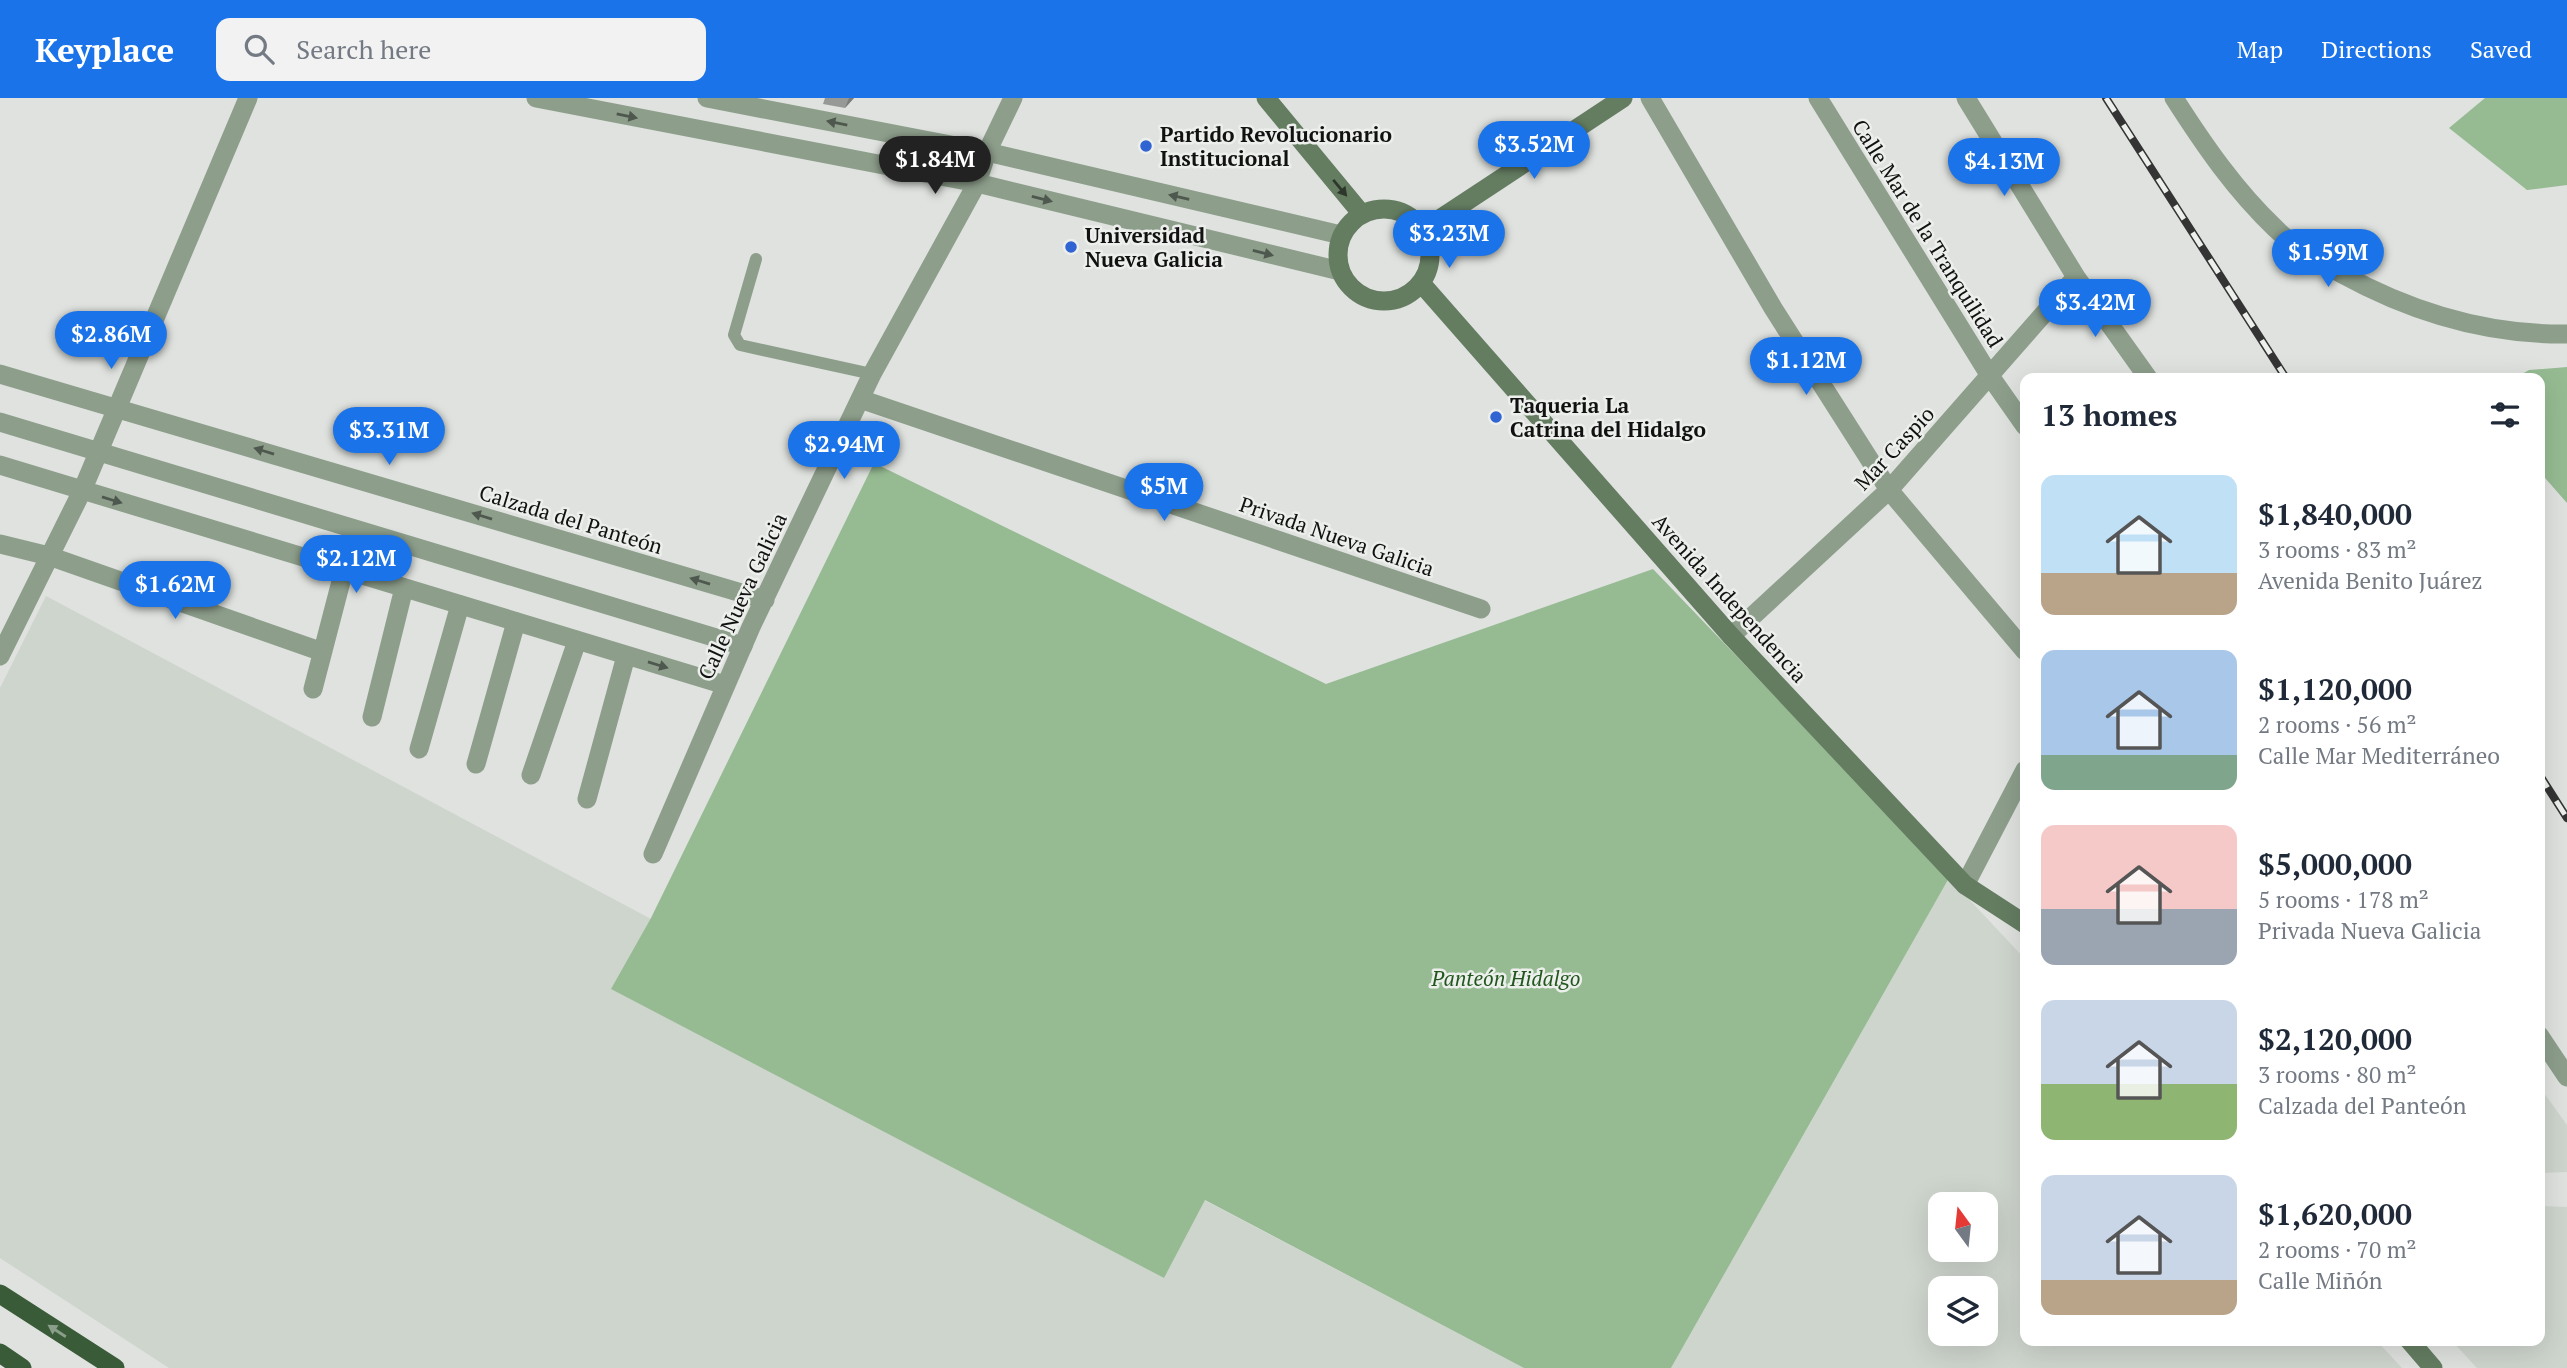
<!DOCTYPE html>
<meta charset="utf-8">
<style>
:root{--surface:#fff;--page:#f2f2f3;--text:#1f2937;--muted:#747a83;--accent:#1a73e8}
body{margin:0;font-family:"PT Serif",serif;background:var(--page);color:var(--text);height:100vh;display:flex;flex-direction:column;font-size:26px;white-space:nowrap}
*{box-sizing:border-box;margin:0}
p{font-size:23px;color:var(--muted)}
.icon{flex:none;width:38px;height:38px;fill:none;stroke:currentColor;stroke-width:2;stroke-linecap:round;stroke-linejoin:round}
.map{position:relative;flex:1;overflow:hidden}
.side{position:absolute;left:2020px;top:275px;width:525px;height:973px;display:flex;flex-direction:column;background:var(--surface);border-radius:14px;box-shadow:0 7px 28px #0002}
.side>*{flex:none}
.needle{width:46px;rotate:345deg}
.tools{position:absolute;left:1928px;top:1094px;display:grid;gap:14px}
.tools a{display:grid;place-items:center;width:70px;height:70px;border-radius:14px;background:var(--surface);box-shadow:0 7px 28px #0002;font-size:35px}
.price{position:absolute;translate:-50% -60px;padding:0 16px;border-radius:24px;background:var(--accent);color:#fff;font-size:23px;line-height:46px;filter:drop-shadow(0 2px 4px #0008)}
.price::after{content:'';position:absolute;left:50%;top:42px;width:21px;height:16px;margin-left:-10px;background:inherit;clip-path:polygon(0 0,100% 0,50% 100%)}
.price.selected{background:#222;color:#fff}
ul{padding:0;list-style:none}
li{display:flex;align-items:center;gap:21px;height:175px;padding:0 21px}
li span{display:grid;place-items:center;flex:none;width:196px;height:140px;border-radius:14px;color:#555}
li>.icon{margin-inline-start:auto}
span .icon{width:84px;height:84px;fill:#fffc;stroke-width:1}
li b{font-size:30px}
h2{display:flex;justify-content:space-between;align-items:center;height:84px;padding:0 21px;font-size:30px}
header{display:flex;align-items:center;gap:42px;box-sizing:border-box;height:98px;padding:0 35px;background:var(--accent);color:#fff}
header strong{font-size:33px}
nav{display:flex;gap:38px;margin-inline-start:auto;font-size:24px}
.search{width:490px;height:63px;background:var(--page);display:flex;align-items:center;gap:18px;box-sizing:border-box;padding:0 24px;border-radius:14px;color:var(--muted);font-size:26px}
.map>svg:first-child{display:block}
</style>
<header>
<strong>Keyplace</strong>
<div class="search"><svg class="icon" aria-label="search" viewBox="0 0 24 24"><circle cx="10" cy="10" r="6"/><path d="M15 15l6 6"/></svg>Search here</div>
<nav><a>Map</a><a>Directions</a><a>Saved</a></nav>
</header>
<div class="map">
<svg width="2567" height="1270" viewBox="0 0 2567 1270">
<rect width="100%" height="100%" fill="#dfe2df"/>
<!-- built -->
<path fill="#ced5cd" fill-rule="evenodd" d="M46,498l605,323 -39,70 552,289 40,-78 320,168h-1355l-169,-110v-570z
M1949,780l76,81v381l352,1 25,27h-731zM1941,1106h45v46h-45zM1941,1190h45v46h-45z
M2539,988l28,39v47l-28,1z
M2539,1108l28,1v161h-90l-25,-27 87,-1z"/>
<!-- green -->
<path fill="#96bb92" d="M2485,0h82v87l-40,5 -78,-62z
M2567,269v136l-28,-32v-93h-24l14,-8z
M874,365l452,221 327,-115 296,309 -278,490h-147l-319,-168 -41,78 -553,-289 40,-71z"/>
<g fill="none" stroke-linecap="round" stroke-linejoin="round">
<!-- service -->
<path stroke="#8d9e8b" stroke-width="12" d="M756,161l-22,76 6,10 132,29"/>
<!-- pedestrian -->
<path stroke="#8d9e8b" stroke-width="19" d="M0,324l743,224
M313,591l31,-119
M372,619l32,-129
M419,651l41,-144
M476,666l40,-142
M531,677l46,-134
M587,701l39,-143"/>
<!-- minor -->
<path stroke="#8d9e8b" stroke-width="19" d="M536,0l441,85 363,88
M707,0l280,54 354,83
M1650,0l123,210 116,182 136,161
M1818,0l172,278 35,50
M1966,0l110,179 72,101
M2174,0c30,47 61,92 102,131 19,19 43,32 66,45 71,39 144,61 225,60
M0,276l765,226
M860,301l621,210
M0,367l725,220
M0,446l49,12 265,93
M1731,538l158,-146 187,-213
M0,558l82,-165 166,-393
M653,756l98,-227 121,-253 105,-191 10,-31 26,-54
M1965,787l60,-115
M2539,937l28,42"/>
<!-- secondary -->
<path stroke="#647d61" stroke-width="19" d="M1266,0l95,115
M1338 157a46 46 0 1 1 92 0a46 46 0 1 1-92 0Z
M1423,132l200,-132
M1421,185l310,353 234,249 60,39
M2409,1242l24,28"/>
<!-- trunk -->
<path stroke="#3a5b38" stroke-width="19" d="M0,1196l115,74
M0,1255l22,15"/>
<!-- rail casing -->
<g stroke="#333433" stroke-width="8">
<path id="rail" d="M2106,0l180,280
M2539,676l28,44"/>
</g>
<!-- rail -->
<use href="#rail" stroke="#ecefec" stroke-width="5" stroke-dasharray="16" stroke-linecap="butt"/>
</g>
<!-- wall -->
<path fill="#979997" d="M825,0h29l-9,10 -22,-4z"/>
<!-- shaded-wall -->
<path fill="#7b7d7b" d="M849,0h5l-9,10z"/>
<!-- one-way arrows -->
<defs><path id="oneway-solid" d="M-6-.8H1V-3.2L6.5 0L1 3.2V.8H-6Z" transform="scale(1.75)"/></defs>
<g fill="#4e584e">
<use href="#oneway-solid" transform="translate(627 18) rotate(11)"/>
<use href="#oneway-solid" transform="translate(837 25) rotate(-169)"/>
<use href="#oneway-solid" transform="translate(1179 99) rotate(-167)"/>
<use href="#oneway-solid" transform="translate(1042 101) rotate(14)"/>
<use href="#oneway-solid" transform="translate(1263 155) rotate(14)"/>
<use href="#oneway-solid" transform="translate(264 353) rotate(-163)"/>
<use href="#oneway-solid" transform="translate(112 402) rotate(17)"/>
<use href="#oneway-solid" transform="translate(482 418) rotate(-163)"/>
<use href="#oneway-solid" transform="translate(700 483) rotate(-163)"/>
<use href="#oneway-solid" transform="translate(658 567) rotate(17)"/>
</g>
<use fill="#2d372c" href="#oneway-solid" transform="translate(1340 90) rotate(50)"/>
<use fill="#8a9e89" href="#oneway-solid" transform="translate(57 1233) rotate(-147)"/>
<!-- markers -->
<g fill="#3164d3" stroke="#ecefec" stroke-width="2.5">
<circle cx="1146" cy="48" r="7"/>
<circle cx="1071" cy="149" r="7"/>
<circle cx="1496" cy="319" r="7"/>
</g>
<g text-anchor="middle" dominant-baseline="central" stroke-width="5" stroke-linejoin="round" paint-order="stroke">
<!-- poi labels -->
<g font-size="21" font-weight="bold" fill="#101110" stroke="#ecefec" text-anchor="start">
<text x="1160" y="36">Partido Revolucionario<tspan x="1160" dy="24">Institucional</tspan></text>
<text x="1085" y="137">Universidad<tspan x="1085" dy="24">Nueva Galicia</tspan></text>
<text x="1510" y="307">Taqueria La<tspan x="1510" dy="24">Catrina del Hidalgo</tspan></text>
</g>
<!-- street labels -->
<g font-size="21" fill="#101110" stroke="#ecefec">
<text transform="translate(1928 135) rotate(58)">Calle Mar de la Tranquilidad</text>
<text transform="translate(1894 350) rotate(-47)">Mar Caspio</text>
<text transform="translate(571 421) rotate(17)">Calzada del Panteón</text>
<text transform="translate(1337 438) rotate(19)">Privada Nueva Galicia</text>
<text transform="translate(742 498) rotate(-65)">Calle Nueva Galicia</text>
<text transform="translate(1730 500) rotate(48)">Avenida Independencia</text>
</g>
<!-- park labels -->
<g font-size="21" font-style="italic" fill="#21571d" stroke="#ecefec">
<text x="1506" y="880">Panteón Hidalgo</text>
</g>
</g>
</svg>
<div class="tools">
<a><svg class="needle" viewBox="-14 -14 28 28"><path d="M0-13l5 13h-10z" fill="#e53935"/><path d="M0 13l5-13h-10z" fill="#747a83"/></svg></a>
<a><svg class="icon" aria-label="layers" viewBox="0 0 24 24"><path d="M12 4l9 5-9 5-9-5zM3 14l9 5 9-5"/></svg></a>
</div>
<b class="price" style="left:1534px;top:83px">$3.52M</b>
<b class="price selected" style="left:935px;top:98px">$1.84M</b>
<b class="price" style="left:2004px;top:100px">$4.13M</b>
<b class="price" style="left:1449px;top:172px">$3.23M</b>
<b class="price" style="left:2328px;top:191px">$1.59M</b>
<b class="price" style="left:2095px;top:241px">$3.42M</b>
<b class="price" style="left:111px;top:273px">$2.86M</b>
<b class="price" style="left:1806px;top:299px">$1.12M</b>
<b class="price" style="left:389px;top:369px">$3.31M</b>
<b class="price" style="left:844px;top:383px">$2.94M</b>
<b class="price" style="left:1164px;top:425px">$5M</b>
<b class="price" style="left:356px;top:497px">$2.12M</b>
<b class="price" style="left:175px;top:523px">$1.62M</b>
<section class="side">
<h2>13 homes<svg class="icon" aria-label="filters" viewBox="0 0 24 24"><path d="M4 7h16M4 17h16"/><circle cx="9" cy="7" r="2"/><circle cx="15" cy="17" r="2"/></svg></h2>
<ul>
<li><span style="background:linear-gradient(#bfe0f5 70%,#b9a48a 0)"><svg class="icon" aria-label="home" viewBox="0 0 24 24"><path d="M3 11l9-7 9 7M6 9v11h12V9"/></svg></span><div><b>$1,840,000</b><p>3 rooms · 83 m²</p><p>Avenida Benito Juárez</p></div></li>
<li><span style="background:linear-gradient(#a9c7e8 75%,#7fa58c 0)"><svg class="icon" aria-label="home" viewBox="0 0 24 24"><path d="M3 11l9-7 9 7M6 9v11h12V9"/></svg></span><div><b>$1,120,000</b><p>2 rooms · 56 m²</p><p>Calle Mar Mediterráneo</p></div></li>
<li><span style="background:linear-gradient(#f6c9c9 60%,#9aa5b1 0)"><svg class="icon" aria-label="home" viewBox="0 0 24 24"><path d="M3 11l9-7 9 7M6 9v11h12V9"/></svg></span><div><b>$5,000,000</b><p>5 rooms · 178 m²</p><p>Privada Nueva Galicia</p></div></li>
<li><span style="background:linear-gradient(#c9d6e8 60%,#8fb573 0)"><svg class="icon" aria-label="home" viewBox="0 0 24 24"><path d="M3 11l9-7 9 7M6 9v11h12V9"/></svg></span><div><b>$2,120,000</b><p>3 rooms · 80 m²</p><p>Calzada del Panteón</p></div></li>
<li><span style="background:linear-gradient(#c9d6e8 75%,#b9a48a 0)"><svg class="icon" aria-label="home" viewBox="0 0 24 24"><path d="M3 11l9-7 9 7M6 9v11h12V9"/></svg></span><div><b>$1,620,000</b><p>2 rooms · 70 m²</p><p>Calle Miñón</p></div></li>
</ul>
</section>
</div>
